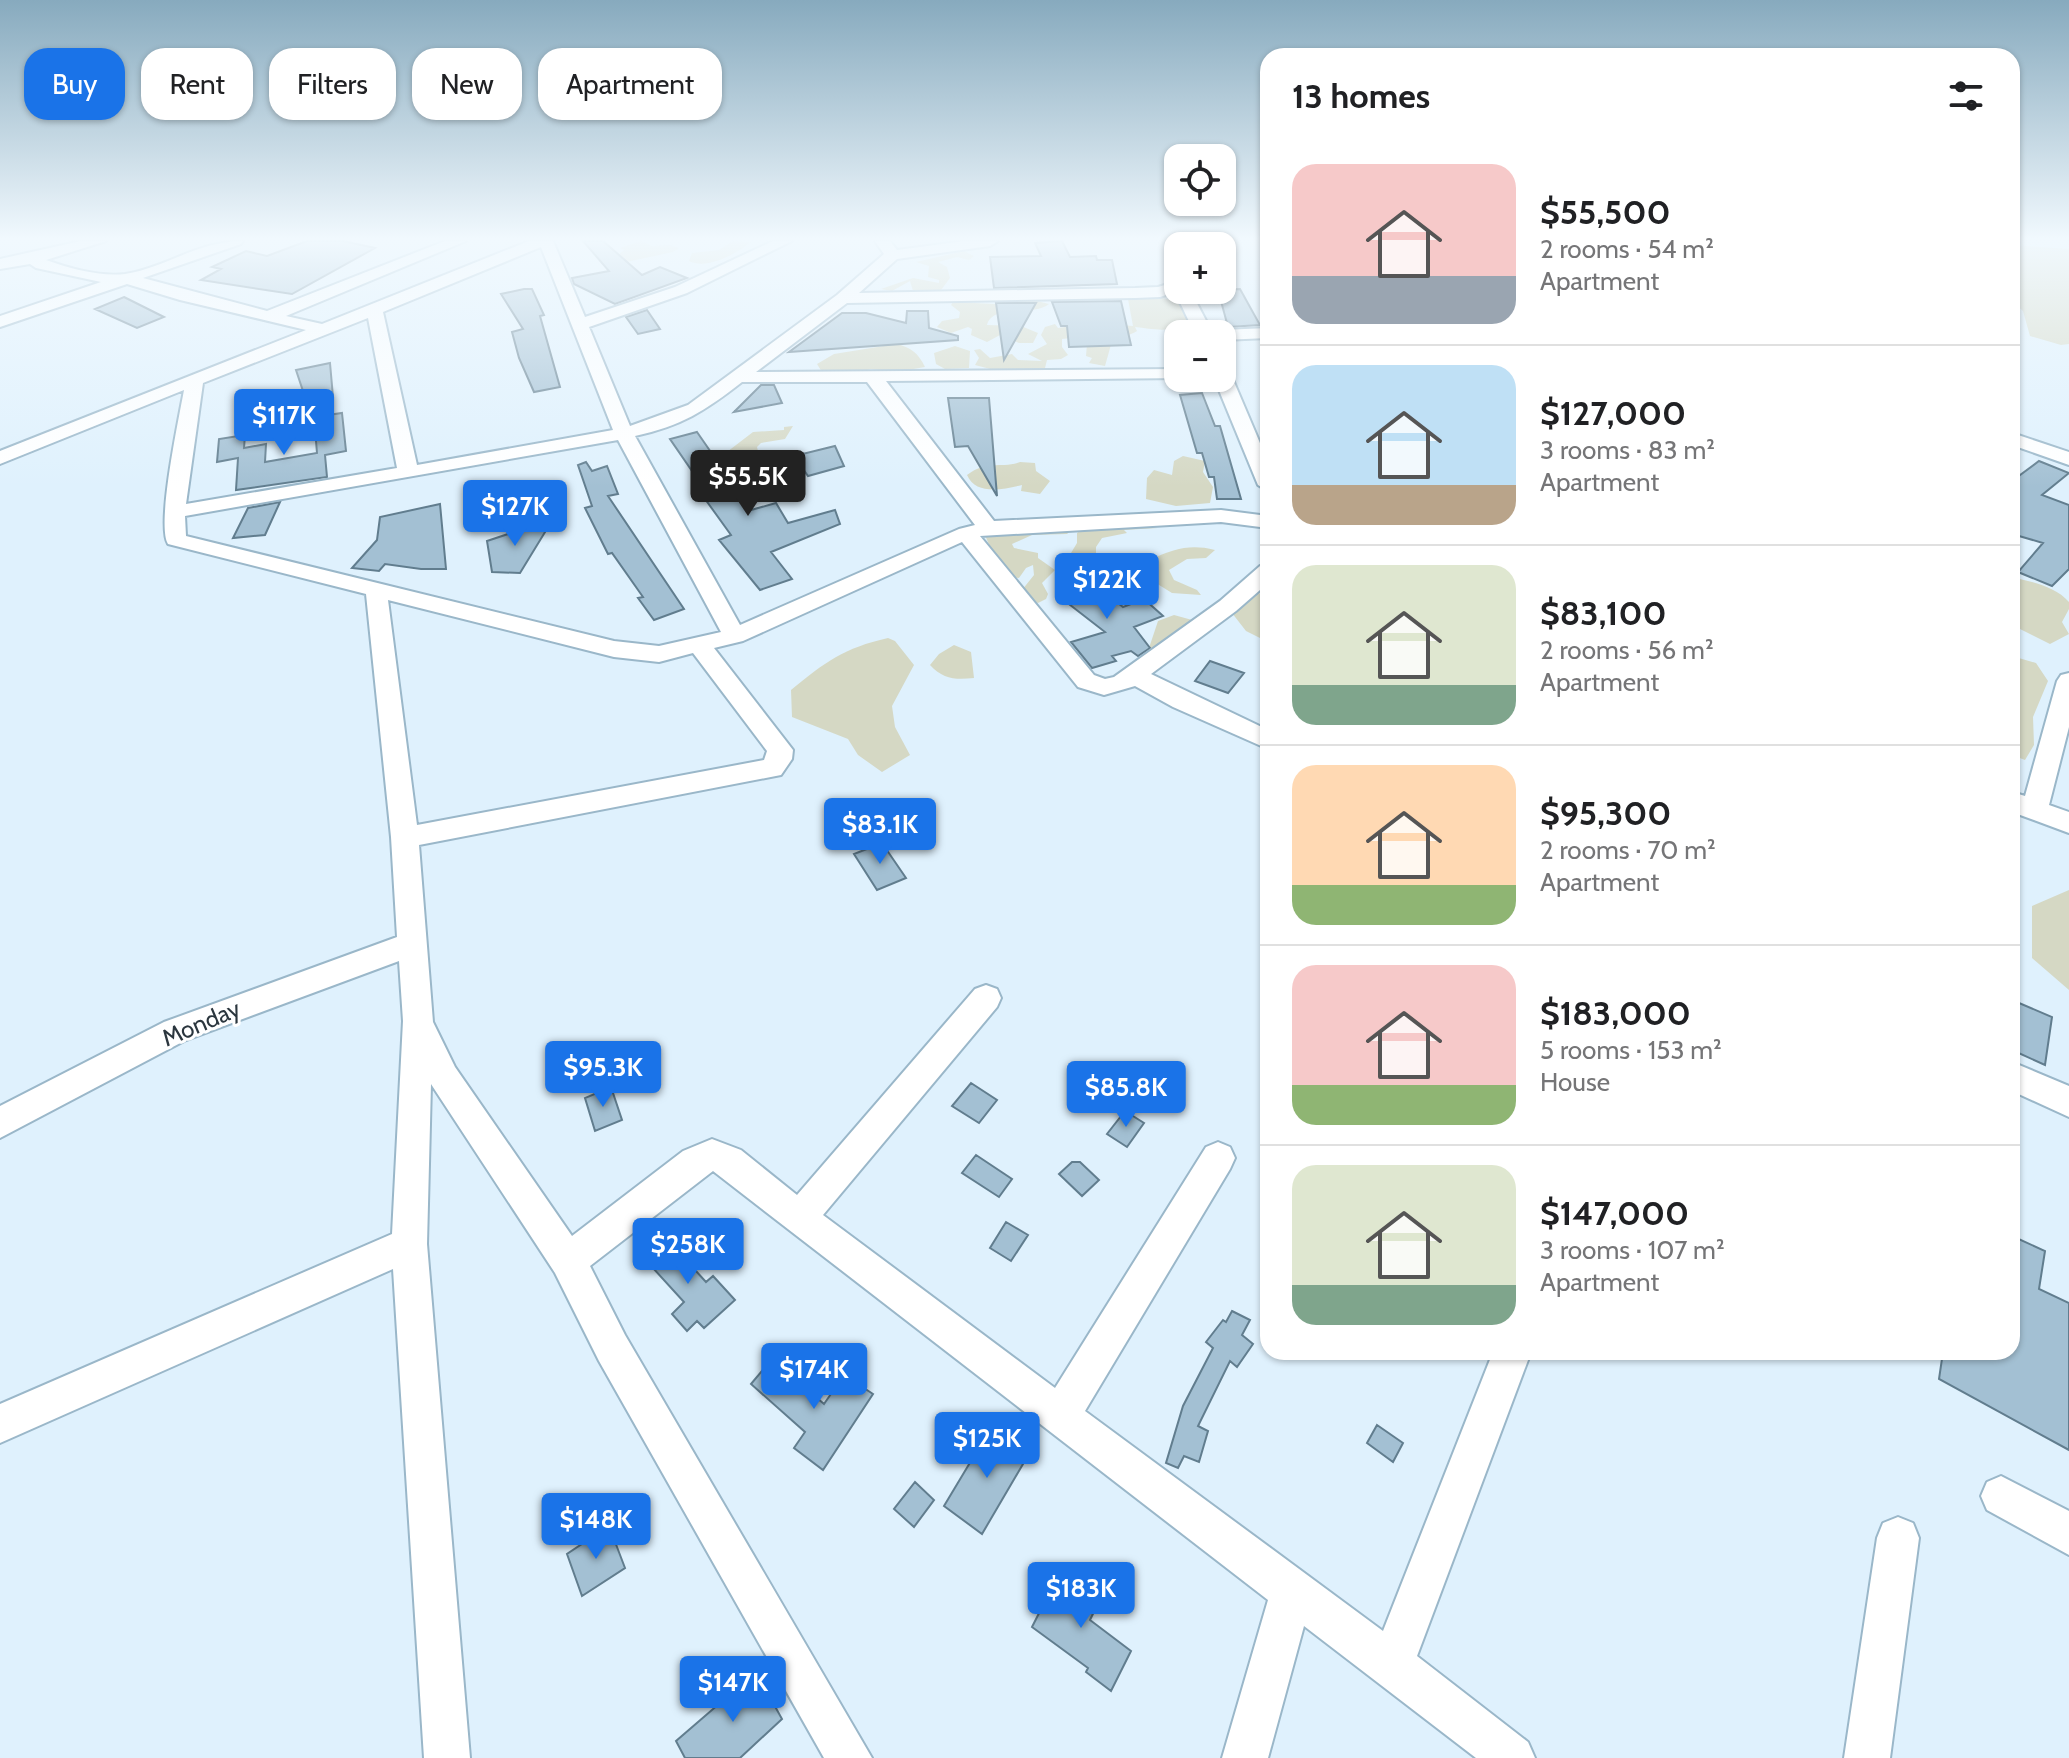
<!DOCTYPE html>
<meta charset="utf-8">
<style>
:root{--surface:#fff;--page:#f6f6f6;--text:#202124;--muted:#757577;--line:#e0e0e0;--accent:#1a73e8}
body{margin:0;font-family:Cabin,sans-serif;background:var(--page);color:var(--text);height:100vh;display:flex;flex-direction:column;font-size:30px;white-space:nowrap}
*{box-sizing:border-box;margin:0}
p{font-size:26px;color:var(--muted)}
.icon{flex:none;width:44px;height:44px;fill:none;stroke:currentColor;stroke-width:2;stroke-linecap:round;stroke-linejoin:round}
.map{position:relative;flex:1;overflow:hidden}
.details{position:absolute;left:1260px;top:48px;width:760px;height:1312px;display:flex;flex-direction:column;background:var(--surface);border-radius:24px;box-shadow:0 2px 6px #0004}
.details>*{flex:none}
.hud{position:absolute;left:24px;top:48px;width:760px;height:72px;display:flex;gap:16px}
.tools{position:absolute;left:1164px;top:144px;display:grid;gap:16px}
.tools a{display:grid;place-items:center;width:72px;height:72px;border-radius:16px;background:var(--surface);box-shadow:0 2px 6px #0004;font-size:40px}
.price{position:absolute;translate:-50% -68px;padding:0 18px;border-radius:8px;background:var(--accent);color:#fff;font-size:26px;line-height:52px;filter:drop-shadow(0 2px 4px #0008)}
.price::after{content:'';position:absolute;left:50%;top:48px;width:24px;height:18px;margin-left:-12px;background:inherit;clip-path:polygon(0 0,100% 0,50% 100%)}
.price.active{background:#222;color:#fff}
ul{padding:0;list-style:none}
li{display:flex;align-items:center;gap:24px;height:200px;padding:0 32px}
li+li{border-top:2px solid var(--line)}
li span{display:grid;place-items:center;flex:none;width:224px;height:160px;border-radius:24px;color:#555}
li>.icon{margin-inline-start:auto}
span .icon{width:96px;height:96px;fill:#fffc;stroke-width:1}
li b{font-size:34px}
h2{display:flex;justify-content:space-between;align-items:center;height:96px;padding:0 32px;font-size:34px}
.chip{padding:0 28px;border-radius:24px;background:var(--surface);box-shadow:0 2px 6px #0004;font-size:28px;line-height:72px}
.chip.active{background:var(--accent);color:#fff}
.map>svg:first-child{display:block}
</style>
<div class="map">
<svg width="2069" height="1758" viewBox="0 0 2069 1758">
<rect width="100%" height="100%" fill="#dff1fd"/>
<!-- green -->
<path fill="#d5d8c4" d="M641,241l11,5 18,-1 9,3 -6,4 -51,11 -4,-8 6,-5 -4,-2z
M733,241l18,1c-15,12 -44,28 -62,19l3,-8 27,-3z
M2012,245l57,4v95l-8,1 -31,-9 -7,-25 -11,-10z
M964,251l10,5 -5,4 -12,-3 -19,5 9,5 3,11 -9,12 -16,3 -12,-2 -3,-10 -18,10 -11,-2 32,-11 26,5v-3l-11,-3 1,-11 -13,-4z
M1149,295l30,7 8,9v10c-15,13 -33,8 -52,6l2,4c-8,5 -16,5 -25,10l-7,25 -16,-3 3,-5 -6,-2 1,-12 -7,-7 -18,2v8l6,8 -7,4 -14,1 -2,8 -5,2h-46l-19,-5 4,-7 -5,-8 6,-1 10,9 22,-4 6,6 24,1 -14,-7 19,-10 -6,-9 4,-8 10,-3 3,4 39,-5 36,3 -5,-27z
M1025,298l24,6c-15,13 -57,-1 -62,21l34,1 17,7 -5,10h-14l-19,-8 -13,7 -16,-7 1,-6 -4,-2 -17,6 -14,-6 5,-6 17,-3 1,-6 -9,-7 2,-3 42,2z
M896,344c15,3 22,9 29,23l-29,5 -25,-3 -25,6 -24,-3 -5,-8 17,-10z
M955,346l15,5 -1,17 -24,1 -9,-5 -2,-11z
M793,426l-8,13 -24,4 -4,4 2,8c10,4 19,-3 29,1l3,9 -14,12 -13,-4 -7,23 -16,-1 -2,-4 5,-8 -11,-5 6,-12 -15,-2 -1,-9 30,-23 31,-2v-3z
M1183,456l22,5 -2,11 10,15 -3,16 -34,3 -30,-7 1,-21 7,-8 18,5 2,-14z
M1020,462l15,1 1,8 14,10 -10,13 -19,-3 1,-6c-18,4 -46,11 -55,-10 21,-16 33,-6 53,-13z
M1089,525l69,3 -34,2 3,3 -25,5 -6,9v10l19,11c41,-2 55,-29 100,-18l-9,8 -19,1 -18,11 5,10 23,10 4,5 -29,-2 -21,-13c-9,2 -10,8 -18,10 -15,3 -24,-14 -38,-17l-2,-6 -25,-9 9,-15v-10z
M1074,528l-7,6 -35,1 -20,9 2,4 24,5v5l17,12 -13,13 6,11 -2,5 -8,4 -9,-3 -7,-10 12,-15 -1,-10 -7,3 -7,10 -9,-1c-13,-10 -20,-31 -26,-44z
M2012,577c20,5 43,9 57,25v7l-7,13 7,12 -19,10 -38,-19z
M1268,593v49l-22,-11 -14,-18 19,-19z
M1174,615l29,8c-8,23 -30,46 -55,28l10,-30z
M888,638l7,3 19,24 -22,41 3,21 15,28 -28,17 -24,-17 -10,-16 -56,-22 -1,-27c34,-28 53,-42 97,-52z
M954,645l17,7 3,26c-19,2 -31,1 -44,-13l9,-11z
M2012,656l24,7 12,18 -15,36 1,28 -9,15 -13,-5z
M2069,890v100l-37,-32v-52z"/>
<!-- building -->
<path fill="#a3c0d3" stroke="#617d8e" stroke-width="2" d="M307,241h36l32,7 -83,46 -91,-14 20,-11 -9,-2 34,-16 21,5z
M583,241h20l39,34 18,-8 27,11 -72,26 -41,-20 -2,-6 37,-7z
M1062,241l8,16 26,-1 1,4h15l5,24 -123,4 -4,-31 51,-1 -6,-13z
M524,289h8l12,26 -4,1 20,71 -26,5 -15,-34 -7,-26 11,-3 -22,-35z
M1240,289l20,36 -32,2 -10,-37z
M124,297l40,20 -27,11 -42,-19z
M1121,301l10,44 -62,2 -2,-21h-6l-9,-24z
M996,303h40l-32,57z
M647,310l13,19 -22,5 -12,-17z
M907,311h21l1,17 29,8v4l-169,12 53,-39h24l40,10z
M330,363l3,34 -26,6 -11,-33z
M761,385h13l8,18 -48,9z
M1202,393l13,33h5l21,73h-24l-3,-22h-5l-7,-24h-5l-17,-58z
M948,398h41l8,98 -29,-50 -13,1z
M342,413l4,38 -21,4 2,22 -91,13 2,-32 -21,4 2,-23 26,-4 -1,13 22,-4 -1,18 52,-9 -3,-36z
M697,432l54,78 25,-7 12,20 47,-13 5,14 -69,28 21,27 -32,11 -41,-50 12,-5 -31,-43 5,-2 -35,-51z
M835,446l9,20 -36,10 -14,-20z
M2039,461l30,12 -27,22 27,10v64l-17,17 -34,-14 25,-29 -31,-9v-53z
M586,462l6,9 15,-5 11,28 -10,2 76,113 -30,11 -16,-22 5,-1 -31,-44 -4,1 -23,-46 7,-2 -14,-41z
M280,502l-15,33 -32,3 15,-30z
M440,504l6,65h-25l-36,-5 -6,7 -27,-3 25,-28 3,-23z
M553,519l-33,54 -28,-1 -5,-31z
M1080,571l43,36 21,-8 19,17 -29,11 16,21 -12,8 -7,-5 -19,5 4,5 -24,7 -21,-26 34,-10 -40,-31 -2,-22z
M1210,661l34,12 -16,20 -33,-12z
M882,843l24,35 -29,12 -23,-36z
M2012,1000l40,17 -7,48 -33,-15z
M971,1083l26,17 -18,23 -27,-17z
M611,1087l11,33 -27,11 -10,-33z
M1125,1111l19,12 -17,24 -20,-13z
M976,1155l36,24 -13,18 -37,-24z
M1072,1162h8l19,18 -17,16 -23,-22z
M1006,1222l22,13 -17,26 -21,-13z
M664,1236l42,46 7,-6 22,24 -31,28 -7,-7 -10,10 -15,-17 12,-12 -42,-46z
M2012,1236l33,15 -6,38 30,14v147l-130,-71 4,-27h69z
M1232,1311l18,9 -8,15 11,9 -16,23 -7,-6 -32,65 10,5 -9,31 -15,-6 -6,12 -12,-5 17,-57 30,-58 -7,-6 17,-22 3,2z
M772,1359l52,45 20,-29 29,19 -50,76 -29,-22 11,-16 -54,-48z
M1377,1425l26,18 -10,19 -26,-19z
M992,1426l38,26 -48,82 -38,-28z
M915,1482l19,18 -20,27 -20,-18z
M609,1526l16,42 -43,28 -15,-42z
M1061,1570l40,27 -11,23 41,31 -20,40 -25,-19 2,-4 -56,-41z
M756,1672l26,47 -42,39h-55l-9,-17z"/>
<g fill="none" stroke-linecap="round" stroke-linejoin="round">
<!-- minor casing -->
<g stroke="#9ab7c9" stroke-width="4">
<path id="minor" d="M81,241h25l-60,19c22,8 55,17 79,14 40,-6 73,-33 118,-33l-2,3 -98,34 124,33 178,-70h21l-180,75 36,8 207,-83h24l32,76 90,-30 98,-46h19l-105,52 -98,34 41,99 58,-21 149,-110 47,-41 -9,-13h15l7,9 68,-9h33l-8,5 -93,13 -38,34 276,-5 23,-1 20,-6v9h12l23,44h-18l-20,-42 -15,5 -25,1 -288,5 -91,69 422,-3v9h5l-297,3 108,140 227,-11 47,6v12l-47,-6 -241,14 114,139 11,4 9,-2 106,-76 40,-35 8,-2v19l-32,28 -85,63 117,56v19l-95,-42 -38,-21 -31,9 -26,-8 -116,-145 -219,99 -29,7 79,102 -1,9 -11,16 -362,70 14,177 22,45 117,169 111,-85 29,-12 29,11 56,45 178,-206 11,-4 11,4 4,9 -4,9 -174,208 232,173 151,-241 12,-5 12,5 5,11 -5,11 -145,242 298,220 110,-279h38l-114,304 111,86 7,16h-59l-172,-132 -36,132h-46l46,-158 -555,-429 -123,95 35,69 247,423h-48l-225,-397 -44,-88 -124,-189 -4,160 43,514h-46l-31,-489 -393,174v-39l392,-170 11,-213 -4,-60 -213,79 -186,98v-32l164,-84 233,-85 -6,-100 -25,-243 -198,-50c-12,-19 11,-126 16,-154l-184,74v-13l306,-121 -126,-30 -53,-16 -127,43v-11l101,-34 -65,-14 -6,-4 -30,5v-10zM541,247l72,183 -196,35 -34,-153zM368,318l29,150 -211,36 17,-121zM742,382h125l108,143 -16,4 -219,96 -105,-189c46,-10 70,-25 107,-54zM618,440l103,192 -62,14 -45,-5 -428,-105 -1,-20zM388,600l226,57 45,5 34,-9 74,98 -3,9 -347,65z
M1188,241h15l-2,5h-16z
M1268,328v10l-46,2v-6h-8l8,-4z
M1222,370l9,5 37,87v29l-10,-6 -44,-107h8z
M2012,433l57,19v13l-57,-20z
M2069,673v54l-20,78 20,7v21l-57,-21v-20l13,4 32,-115 4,-6z
M2012,1062l57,24v31l-57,-26z
M2001,1476l68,35v44l-82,-45 -6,-14 6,-14z
M1898,1517l15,6 6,15 -29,220h-46l33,-220 6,-15z"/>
</g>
<!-- minor -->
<use href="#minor" fill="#fff" fill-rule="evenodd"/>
</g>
<!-- sky -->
<linearGradient id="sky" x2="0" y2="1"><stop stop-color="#87aabe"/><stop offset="0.49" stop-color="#f1f9fe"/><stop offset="1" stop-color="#f1f9fe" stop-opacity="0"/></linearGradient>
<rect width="2069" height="487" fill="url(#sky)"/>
<g text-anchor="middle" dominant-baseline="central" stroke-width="6" stroke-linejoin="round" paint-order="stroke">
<!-- street labels -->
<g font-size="24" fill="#2b363e" stroke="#fff">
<text transform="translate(201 1023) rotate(-23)">Monday</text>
</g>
</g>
</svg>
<div class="tools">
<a><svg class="icon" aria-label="locate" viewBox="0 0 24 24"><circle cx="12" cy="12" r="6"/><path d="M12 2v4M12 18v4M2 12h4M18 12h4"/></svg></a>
<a>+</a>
<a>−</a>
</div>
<b class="price" style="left:284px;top:457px">$117K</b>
<b class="price active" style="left:748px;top:518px">$55.5K</b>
<b class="price" style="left:515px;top:548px">$127K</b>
<b class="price" style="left:1107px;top:621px">$122K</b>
<b class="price" style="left:880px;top:866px">$83.1K</b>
<b class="price" style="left:603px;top:1109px">$95.3K</b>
<b class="price" style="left:1126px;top:1129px">$85.8K</b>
<b class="price" style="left:688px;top:1286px">$258K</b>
<b class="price" style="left:814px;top:1411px">$174K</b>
<b class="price" style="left:987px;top:1480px">$125K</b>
<b class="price" style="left:596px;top:1561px">$148K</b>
<b class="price" style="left:1081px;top:1630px">$183K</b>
<b class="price" style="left:733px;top:1724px">$147K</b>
<div class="hud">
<a class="chip active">Buy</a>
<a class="chip">Rent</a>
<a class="chip">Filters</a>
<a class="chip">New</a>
<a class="chip">Apartment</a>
</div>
<section class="details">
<h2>13 homes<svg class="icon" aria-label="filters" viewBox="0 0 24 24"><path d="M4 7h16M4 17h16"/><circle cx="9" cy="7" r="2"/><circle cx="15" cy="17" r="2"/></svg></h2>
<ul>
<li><span style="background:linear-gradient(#f6c9c9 70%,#9aa5b1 0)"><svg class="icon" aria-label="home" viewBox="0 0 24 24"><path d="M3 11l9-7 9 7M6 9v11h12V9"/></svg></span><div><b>$55,500</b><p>2 rooms · 54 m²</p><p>Apartment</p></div></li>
<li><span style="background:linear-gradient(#bfe0f5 75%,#b9a48a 0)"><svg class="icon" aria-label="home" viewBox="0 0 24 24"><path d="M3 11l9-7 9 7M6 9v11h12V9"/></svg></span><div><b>$127,000</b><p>3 rooms · 83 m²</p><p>Apartment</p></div></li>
<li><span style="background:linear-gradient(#dfe7d0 75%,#7fa58c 0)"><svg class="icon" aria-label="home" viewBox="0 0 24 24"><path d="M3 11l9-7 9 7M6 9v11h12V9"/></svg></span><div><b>$83,100</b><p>2 rooms · 56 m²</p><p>Apartment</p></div></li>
<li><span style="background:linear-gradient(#ffd9b3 75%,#8fb573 0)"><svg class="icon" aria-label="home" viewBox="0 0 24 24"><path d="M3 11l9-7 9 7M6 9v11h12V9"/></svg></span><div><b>$95,300</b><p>2 rooms · 70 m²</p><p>Apartment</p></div></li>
<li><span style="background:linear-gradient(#f6c9c9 75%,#8fb573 0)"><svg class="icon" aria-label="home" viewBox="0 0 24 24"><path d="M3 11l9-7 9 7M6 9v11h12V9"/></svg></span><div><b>$183,000</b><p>5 rooms · 153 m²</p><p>House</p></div></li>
<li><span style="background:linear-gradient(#dfe7d0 75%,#7fa58c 0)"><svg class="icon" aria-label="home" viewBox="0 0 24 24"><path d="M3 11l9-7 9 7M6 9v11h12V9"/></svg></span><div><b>$147,000</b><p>3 rooms · 107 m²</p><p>Apartment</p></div></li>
</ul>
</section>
</div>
